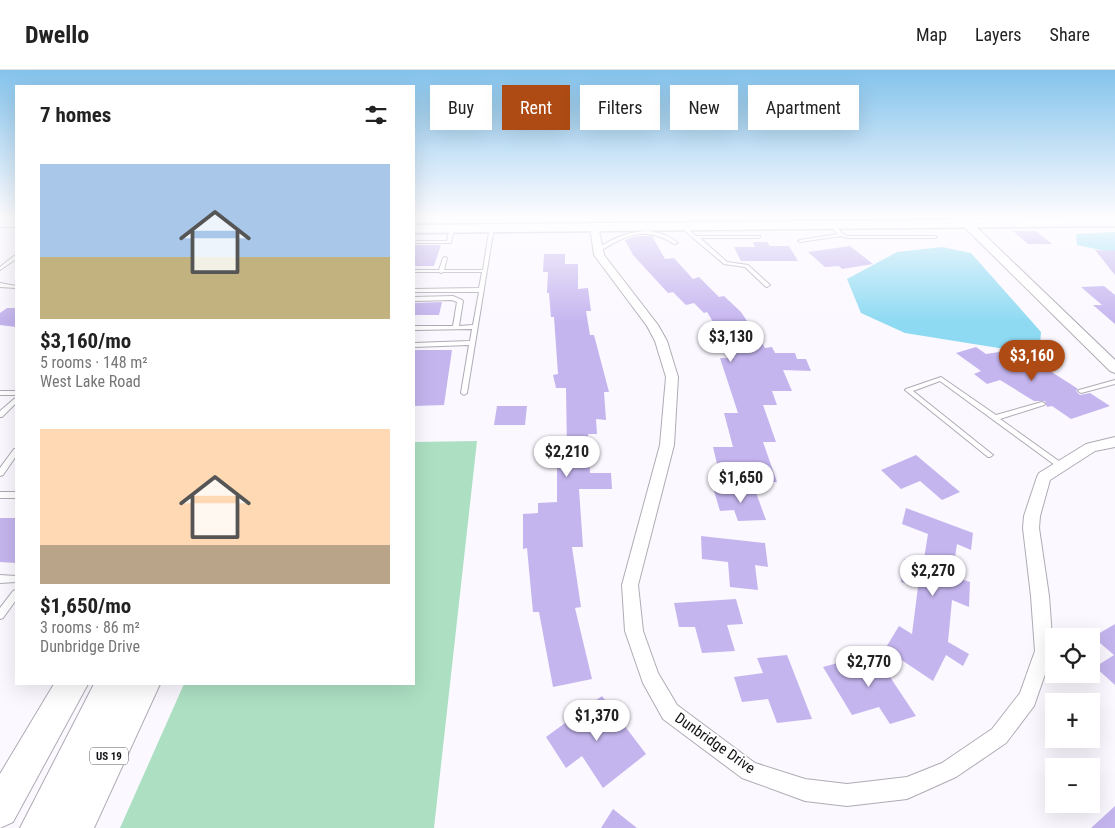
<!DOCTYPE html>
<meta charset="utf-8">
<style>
:root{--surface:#fff;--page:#f2f2f2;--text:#222;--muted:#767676;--line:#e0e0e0;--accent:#ae4b14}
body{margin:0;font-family:"Roboto Condensed",sans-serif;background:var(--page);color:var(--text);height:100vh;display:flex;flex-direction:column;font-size:19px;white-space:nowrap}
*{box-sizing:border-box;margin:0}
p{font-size:16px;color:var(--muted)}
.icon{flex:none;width:28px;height:28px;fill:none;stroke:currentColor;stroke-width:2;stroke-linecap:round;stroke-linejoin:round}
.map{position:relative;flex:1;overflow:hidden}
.panel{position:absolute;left:15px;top:15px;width:400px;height:600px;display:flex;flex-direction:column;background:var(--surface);border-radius:0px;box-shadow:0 5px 20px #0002}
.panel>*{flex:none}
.top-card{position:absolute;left:430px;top:15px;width:475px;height:45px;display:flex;gap:10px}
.tools{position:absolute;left:1045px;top:558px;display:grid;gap:10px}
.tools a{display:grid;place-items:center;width:55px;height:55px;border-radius:0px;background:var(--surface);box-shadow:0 5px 20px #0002;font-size:25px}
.price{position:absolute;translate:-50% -42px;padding:0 11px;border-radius:18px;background:#fff;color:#222;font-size:16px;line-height:32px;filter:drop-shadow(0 1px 2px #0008)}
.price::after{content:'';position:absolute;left:50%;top:30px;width:15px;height:11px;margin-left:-8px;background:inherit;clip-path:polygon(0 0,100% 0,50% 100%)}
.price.active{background:var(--accent);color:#fff}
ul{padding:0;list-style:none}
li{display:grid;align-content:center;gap:10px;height:265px;padding:0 25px}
li span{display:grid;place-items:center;height:155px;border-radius:0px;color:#555}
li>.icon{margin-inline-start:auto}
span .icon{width:90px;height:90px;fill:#fffc;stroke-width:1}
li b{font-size:21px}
h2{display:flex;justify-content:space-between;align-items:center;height:60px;padding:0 25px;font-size:21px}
.tag{padding:0 18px;border-radius:0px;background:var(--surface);box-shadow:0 5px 20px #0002;font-size:18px;line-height:45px}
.tag.active{background:var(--accent);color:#fff}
header{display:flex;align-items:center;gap:30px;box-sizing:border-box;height:70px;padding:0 25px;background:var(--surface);border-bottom:1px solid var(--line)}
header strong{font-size:24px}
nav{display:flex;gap:28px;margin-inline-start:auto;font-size:18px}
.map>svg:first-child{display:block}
</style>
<header>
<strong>Dwello</strong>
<nav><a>Map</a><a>Layers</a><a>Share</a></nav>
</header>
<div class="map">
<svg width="1115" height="758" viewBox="0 0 1115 758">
<rect width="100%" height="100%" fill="#fbf8ff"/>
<!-- green -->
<path fill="#ade0c3" d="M477,371l-43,387h-314l64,-144h230v-242z"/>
<!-- water -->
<path fill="#8edaf2" d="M1115,162v21l-38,-8 -1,-11z
M942,177l29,6 70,79 -1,14 -29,4 -106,-17 -44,-20 -14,-34 50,-27z"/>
<!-- building -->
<path fill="#c5b5ef" d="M1013,161h23l16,13h-24z
M637,166h15l13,23 9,-1 19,21 6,-2 20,20 5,-1 17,16 24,36 7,-1 3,6h20l2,6h9l5,12 -28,-1 9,21h-20l5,14h-14l13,37h-13l14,40h-33l-6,-18h-21l-4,-17h20l-9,-34h14l-18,-55h15l-28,-46 -3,1 -10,-10 -8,2 -13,-13 -5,1 -35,-38 -8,-15z
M753,172h14l3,4h19l9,15h-57l-7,-14h21z
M414,175h27l-7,21h-20z
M850,176l23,18 -31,5 -3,-3 -14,1 -17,-15z
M1095,180l20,1v24z
M544,184h21v10h13v25l10,-1 3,23h-5l4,24h4l15,57h-5l2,28 -10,-1 1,15h-9l2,39h21l1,16h-33l4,58h-11l9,60 -6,1 17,71 -39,8 -14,-75h-6l-6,-64 -4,1v-35l15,-1v-10l19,-1v-52h10l-1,-62h-10l-3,-13 5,-1 -4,-57h-3l-2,-24h-2l1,-21h-5z
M1104,216l11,9v29l-22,-19h9l-21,-18z
M442,232l-3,13h-25v-12z
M7,238h9v19l-16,-2v-12z
M976,277l10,7 26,-4 22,15 5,-1 33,21 6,4 -2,2 4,4 10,-2 20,13 -39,13 -19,-13 -5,1 -2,-6h-11l-34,-21 -13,4 -13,-10 7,-3 -25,-18z
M414,280h38l-8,55 -30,1z
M497,336h30l-2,19h-31z
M916,385l44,37 -18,8 -22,-19 -19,8 -20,-19z
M755,420l11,30 -28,1 -4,-11 -14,1 -6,-20z
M906,438l67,25 -2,17 -14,-6 -5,32 18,6 -1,25 -17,-7 -4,42 21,12 -6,12 -17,-11 -13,26 -48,-32 14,-23 13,8 6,-47 -17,-5 3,-23 19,6 5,-31 -26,-10z
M0,448h16v45l-16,-1z
M701,466l64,7 3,24 -13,-2 3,25 -28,-3 -2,-25 -26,-3z
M736,529l7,25 -16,1 8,26 -33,2 -7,-26h-16l-5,-24z
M1115,554v61l-20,-18 19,-12 -21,-18z
M874,583l42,63 -26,8 -11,-17 -27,8 -29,-48z
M787,585l25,64 -35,4 -9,-24 -26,3 -8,-25 29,-4 -6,-15z
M602,626l44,58 -43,34 -21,-32 -16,12 -20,-31z
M1115,736v22h-24z
M613,739l24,19h-36z"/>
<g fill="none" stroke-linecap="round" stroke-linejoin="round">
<!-- service casing -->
<g stroke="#afabb5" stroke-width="2">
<path id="service" d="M829,153h4l10,11 5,2h87l2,1 -2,1h-87l-7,-2 -41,6 -2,-1 2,-1 38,-6 -9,-9z
M679,154h4l13,12h64v1l-2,1h-58l27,24 21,3 22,20 -3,2 -2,-1 -20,-19 -21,-3 -45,-38z
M490,156l4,1 -27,166 -3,2 -3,-2 8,-48 -55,2v-4l56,-2 2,-12 -58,1v-4h39l4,-24 -5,-2 -38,1v-4l39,-1 9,4 1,1 -4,25 14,-1 6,-33h-65v-3l65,-1 3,-16h-39l-2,1 -2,-1h-25v-2h25l4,-12 2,-1 2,1 -3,12h39z
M450,158l4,1 -3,14h-37v-2h33z
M646,161c13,1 23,4 32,12l-4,1c-29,-19 -47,-9 -74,7l-4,-1c14,-11 32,-18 50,-19z
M14,186h2v3l-16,11v-3z
M0,213l16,3v2l-16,-1z
M941,307l55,38 46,-13 2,1 1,1 -1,1 -44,14 63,45 2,2 -2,2h-4l-119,-87 -27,10 80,64 -3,2h-2l-83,-67 1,-1z
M1115,310v4l-34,9 -3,-2 1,-1z
M0,321h16v4h-16z
M16,328v5l-14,14h-2v-6l14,-12z
M14,379h2v7l-13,19 -3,1v-8z
M0,422h16v6h-16z
M0,505l16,1v6l-16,1z
M16,520v10l-13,18 -3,1v-11l13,-17z"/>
</g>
<!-- minor casing -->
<g stroke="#afabb5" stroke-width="2">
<path id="minor" d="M594,153l4,3 6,29 54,70 9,16 11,36 -4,68 -36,140 5,46 15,42 19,32 78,58 50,16 42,5 60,-7 35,-14 50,-34 28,-36 15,-42 -4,-55 -8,-68 1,-12 13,-39 2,-4 47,-29 29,-7v10l-20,4 -45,29 -10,36 -1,12 10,68 4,55 -19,55 -28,37 -50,34 -49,22 -60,7 -42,-5 -63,-23 -79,-59 -20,-36 -18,-52 -3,-46 38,-140 6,-68 -11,-36 -8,-15 -53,-71 -4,-29z"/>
</g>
<!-- tertiary casing -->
<g stroke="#afabb5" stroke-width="2">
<path id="tertiary" d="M953,146h12l150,144v13l-5,-2z"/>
</g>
<!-- secondary casing -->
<g stroke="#afabb5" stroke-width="2">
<path id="secondary" d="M0,149h16v8h-16z"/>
</g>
<!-- primary casing -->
<g stroke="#afabb5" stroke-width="3">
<path id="primary" d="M1115,148v8l-701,7v-8z"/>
</g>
<!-- trunk casing -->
<g stroke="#afabb5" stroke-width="2">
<path id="trunk" d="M54,614h34l-75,138 -13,6v-54z
M94,614h66l-66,144h-74z"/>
</g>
<!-- service -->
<use href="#service" fill="#fff" fill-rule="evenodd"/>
<!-- minor -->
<use href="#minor" fill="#fff" fill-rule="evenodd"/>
<!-- tertiary -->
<use href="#tertiary" fill="#fff" fill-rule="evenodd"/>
<!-- secondary -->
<use href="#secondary" fill="#fff" fill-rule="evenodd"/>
<!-- primary -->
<use href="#primary" fill="#fff" fill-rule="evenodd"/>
<!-- trunk -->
<use href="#trunk" fill="#fff" fill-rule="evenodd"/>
</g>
<!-- sky -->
<linearGradient id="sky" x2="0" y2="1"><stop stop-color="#84c3ec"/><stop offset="0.58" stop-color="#fdfcff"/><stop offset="1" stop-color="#fdfcff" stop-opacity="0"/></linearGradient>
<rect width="1115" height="252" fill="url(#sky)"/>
<g text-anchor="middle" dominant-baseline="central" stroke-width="4" stroke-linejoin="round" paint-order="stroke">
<!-- shield labels -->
<rect fill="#fff" stroke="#5a5a5c" stroke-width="1" x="90" y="677.5" width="38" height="17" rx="4"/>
<g font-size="11" font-weight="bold" fill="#141316">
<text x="109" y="686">US 19</text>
</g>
<!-- near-street labels -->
<g font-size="15" fill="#141316" stroke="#fff">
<text transform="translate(715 673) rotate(35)">Dunbridge Drive</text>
</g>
</g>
</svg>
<div class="tools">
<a><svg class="icon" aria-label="locate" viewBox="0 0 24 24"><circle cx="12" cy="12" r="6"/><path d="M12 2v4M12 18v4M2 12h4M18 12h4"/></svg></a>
<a>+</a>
<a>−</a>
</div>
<b class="price" style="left:731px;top:293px">$3,130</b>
<b class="price active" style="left:1032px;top:312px">$3,160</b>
<b class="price" style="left:567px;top:408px">$2,210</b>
<b class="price" style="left:741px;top:434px">$1,650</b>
<b class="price" style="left:933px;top:527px">$2,270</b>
<b class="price" style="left:869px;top:618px">$2,770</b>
<b class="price" style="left:597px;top:672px">$1,370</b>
<div class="top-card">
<a class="tag">Buy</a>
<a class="tag active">Rent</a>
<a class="tag">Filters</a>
<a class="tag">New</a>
<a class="tag">Apartment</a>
</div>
<section class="panel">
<h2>7 homes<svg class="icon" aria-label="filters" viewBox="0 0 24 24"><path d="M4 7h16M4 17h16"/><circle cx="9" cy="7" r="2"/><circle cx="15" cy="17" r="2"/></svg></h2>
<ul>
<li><span style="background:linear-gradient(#a9c7e8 60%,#c2b280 0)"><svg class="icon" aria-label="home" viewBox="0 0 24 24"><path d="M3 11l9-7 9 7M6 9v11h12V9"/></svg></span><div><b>$3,160/mo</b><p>5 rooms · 148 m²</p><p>West Lake Road</p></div></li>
<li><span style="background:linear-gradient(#ffd9b3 75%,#b9a48a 0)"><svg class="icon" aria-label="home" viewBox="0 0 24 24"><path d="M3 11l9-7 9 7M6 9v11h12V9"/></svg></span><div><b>$1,650/mo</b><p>3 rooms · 86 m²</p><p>Dunbridge Drive</p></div></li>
</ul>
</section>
</div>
